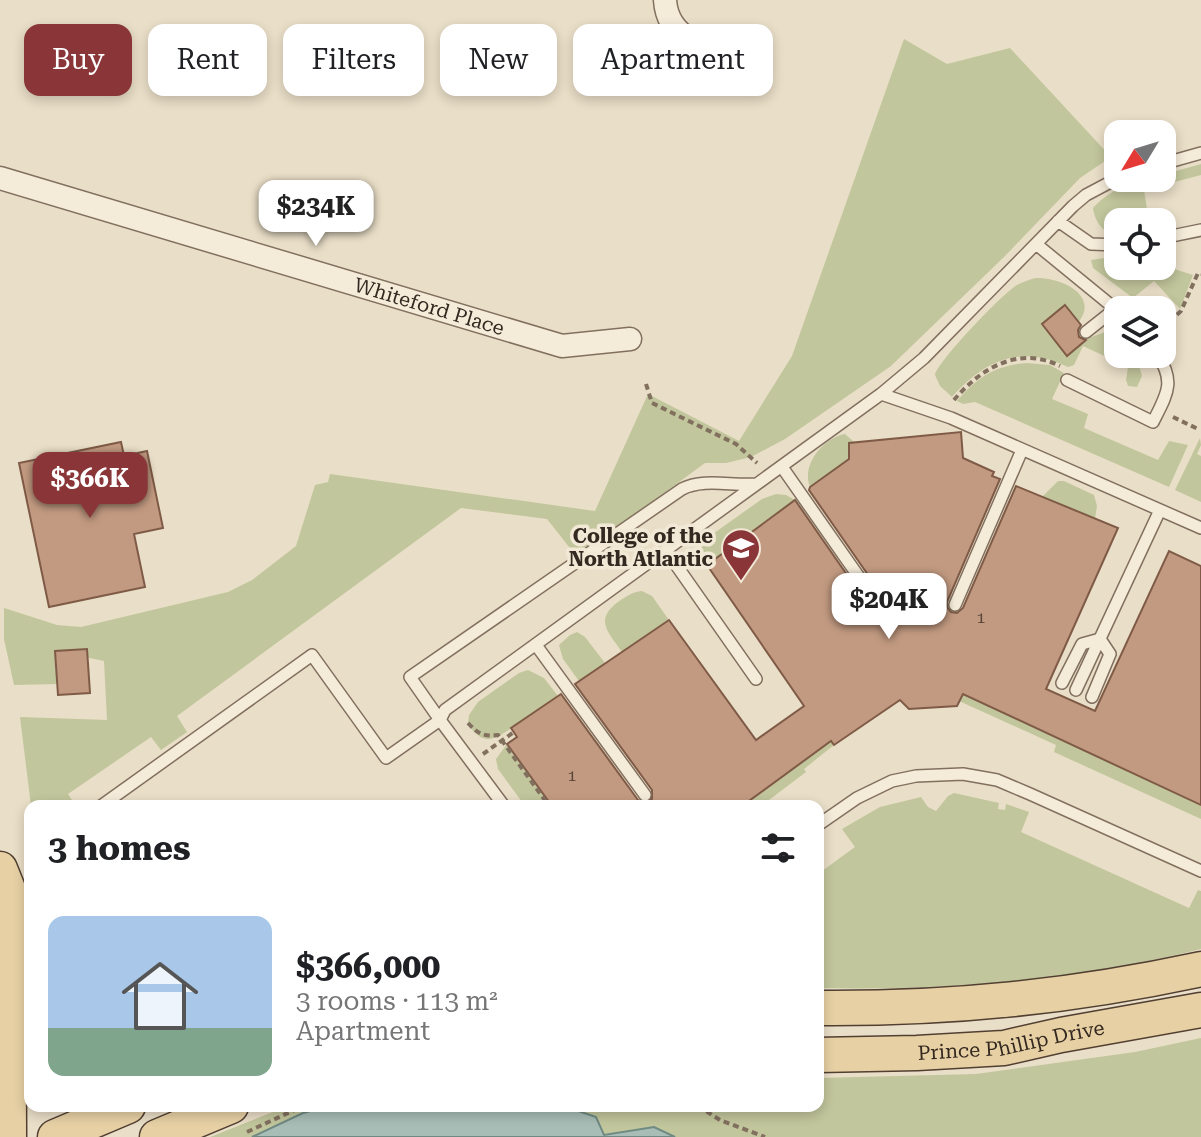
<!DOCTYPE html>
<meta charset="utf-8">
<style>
:root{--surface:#fff;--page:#f2f2f2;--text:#202124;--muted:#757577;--accent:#8a3639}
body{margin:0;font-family:"Roboto Serif",serif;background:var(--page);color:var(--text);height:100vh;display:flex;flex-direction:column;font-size:30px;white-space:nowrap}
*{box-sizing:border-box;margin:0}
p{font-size:26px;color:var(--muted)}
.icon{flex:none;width:44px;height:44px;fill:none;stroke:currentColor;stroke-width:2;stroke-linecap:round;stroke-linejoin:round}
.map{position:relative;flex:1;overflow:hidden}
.drawer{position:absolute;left:24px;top:800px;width:800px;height:312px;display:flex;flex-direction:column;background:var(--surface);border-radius:16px;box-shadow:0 4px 12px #0003}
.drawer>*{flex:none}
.guide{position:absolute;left:24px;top:24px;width:800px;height:72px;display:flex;gap:16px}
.needle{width:52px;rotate:232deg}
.fabs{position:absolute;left:1104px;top:120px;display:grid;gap:16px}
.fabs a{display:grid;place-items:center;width:72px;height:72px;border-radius:16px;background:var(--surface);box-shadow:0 4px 12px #0003;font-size:40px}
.price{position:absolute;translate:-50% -68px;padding:0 18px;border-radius:16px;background:#fff;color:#222;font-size:26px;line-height:52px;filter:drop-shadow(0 2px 4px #0008)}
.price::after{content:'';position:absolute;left:50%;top:48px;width:24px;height:18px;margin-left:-12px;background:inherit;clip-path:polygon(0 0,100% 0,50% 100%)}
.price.active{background:var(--accent);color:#fff}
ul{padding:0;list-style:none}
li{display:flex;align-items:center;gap:24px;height:200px;padding:0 24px}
li span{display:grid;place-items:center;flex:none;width:224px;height:160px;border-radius:16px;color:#555}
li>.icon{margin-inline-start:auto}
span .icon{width:96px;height:96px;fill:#fffc;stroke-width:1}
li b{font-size:34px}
h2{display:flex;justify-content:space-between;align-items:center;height:96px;padding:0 24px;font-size:34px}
.tag{padding:0 28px;border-radius:16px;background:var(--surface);box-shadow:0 4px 12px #0003;font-size:28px;line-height:72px}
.tag.active{background:var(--accent);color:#fff}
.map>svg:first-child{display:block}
</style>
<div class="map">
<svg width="1201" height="1137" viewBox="0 0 1201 1137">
<rect width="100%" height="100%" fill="#e9dec7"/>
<!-- green -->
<path fill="#c2c69c" d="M904,39l43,25 63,-16 101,109 -31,21 -75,78 -114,110 -106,73 -34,18 -25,6h-21l-128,94 -30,-38 -86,-11 -284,208 10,16 -26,18 -10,-13 -83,57 8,12h-45l-11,-89 87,3 -3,-59 -48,-10 1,33 -43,1 -10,-46v-31l53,17 24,2 147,-35 24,-12 44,-34 19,-61 13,-3 2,-8 265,37 53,-117 91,47 53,-85z
M1201,164v11l-57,15 5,32h-31v12c-15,0 -23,-12 -25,-26 16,-18 44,-30 69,-30v-3z
M1118,256v10l44,-1 31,10 -13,34 -26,-28 -21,17 -40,-30 -2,-8z
M1035,278c24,-1 66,16 43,45l-13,-17 -23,18 25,32 24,-19 17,-6 10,10v13h14l5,5 5,17 -5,11 -9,-1 -2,-6 2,-13 -45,-21 -9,19 -6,2c-48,-23 -83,-7 -116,30l-12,-11 -5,-11c2,-13 68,-82 82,-90 5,-3 12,-5 18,-7z
M1027,363l23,2 14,8 -12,26 36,15 -4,14 74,32 11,-19 19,4 -19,42 -194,-85 -12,2 -6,-3c20,-24 39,-36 70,-38z
M845,434l9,8 -5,1v16l-39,28c-9,-22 13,-49 35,-53z
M1200,438l1,7 -4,9 4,2v46l-26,-12z
M1058,481h6l30,14 3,11 -2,13 -53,-22z
M776,494l10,1 9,5 -88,65 -7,-10 3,-14 59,-42z
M642,591l10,5 17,24 -47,32c-14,-20 -28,-32 -4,-50 9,-6 14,-10 24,-11z
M577,632l8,5 20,26 -26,18 -16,-22 -4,-14 11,-10z
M528,670l16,8 14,18c-13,9 -25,17 -38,26 -19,13 -36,30 -52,1l1,-8 9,-13 41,-29z
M963,694l238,111v14l-147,-67 2,-7 -97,-44z
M831,741l3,4 -30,24 2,3 -45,34h-19z
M507,744l45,62h-27l-27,-37 -2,-10z
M954,793l45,10 -1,6 7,1 1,-6 23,8 -8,20 168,76 9,-18 3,1v58c-125,31 -254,42 -383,39v-114l37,-27 -13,-18 38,-22 41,-10 7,10 8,4 12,-15z
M1201,1038v99h-526l-21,-10 -50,8 -20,-24 -20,-5h254v-28l158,-4 159,-22z
M288,1106h41l-26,7 -51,24h-42z"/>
<!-- water -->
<path fill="#a8bdb6" stroke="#6f8a83" stroke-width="2" d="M329,1106l25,4h16v-4h194l32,11 8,18 50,-8 21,10h-423l51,-24z"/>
<!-- building -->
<path fill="#c29a81" stroke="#7f5b47" stroke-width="2" d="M1065,305l16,20 -3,5 1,7 7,3 -19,16 -25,-32z
M961,432l2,26 31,14 -2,4 8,3 -53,123v5l4,5 6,1 6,-5 53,-122 102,42 -72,161 49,22 74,-160 32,15v239l-238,-111 -6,12 -48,3 -9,-9 -66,45 -3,-4 -89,65h-190l-45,-62 10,-7 -6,-9 50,-34 77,106 7,3 7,-4v-9l-77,-106 94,-64 87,120 48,-34 -97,-141 88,-65 80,115 4,3 7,-1 4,-4 -1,-8 -80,-115 1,-3 39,-28v-16z
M121,442l3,14 23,-5 16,77 -29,6 11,53 -96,20 -30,-144z
M87,649l3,44 -32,2 -3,-44z"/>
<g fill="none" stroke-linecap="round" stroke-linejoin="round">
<!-- service casing -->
<g stroke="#82705f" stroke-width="14">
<path id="service" d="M1162,164l39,-11
M1058,221l33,23 27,1
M1162,238l39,-8
M1036,244l82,67
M1086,332l29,-23
M1067,380l86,42c14,-28 23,-40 4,-68
M881,394l70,24 250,110
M782,467l100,143
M667,552l89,127
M955,605l67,-155
M536,645l109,150
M1062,683l20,-39 18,-5
M1076,690l84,-180
M1092,697l18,-43 -10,-15
M101,806l211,-151 74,103 54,-38 -30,-43 272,-188c22,-11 49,-3 74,-5
M504,806l-64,-86 5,-10 436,-316 43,-36 149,-152 13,-11 32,-17
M818,825l39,-27 35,-17 24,-5 47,-2 34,6 33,14 171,77"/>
</g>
<!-- minor casing -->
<g stroke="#82705f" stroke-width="25">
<g id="minor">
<path d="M665,0c3,47 53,48 91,58"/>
<path id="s1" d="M0,178l562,168 68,-7"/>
</g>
</g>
<!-- primary casing -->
<g stroke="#513f32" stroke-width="37">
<g id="primary">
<path d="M0,869l8,20 1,248"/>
<path d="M818,1008c132,1 253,-11 383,-39"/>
<path id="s2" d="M818,1055l99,-2 87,-5 57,-13 140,-25"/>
<path d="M55,1137l73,-31"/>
<path d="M157,1137l74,-31"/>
</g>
</g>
<!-- path -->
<path stroke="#82705f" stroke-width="4" stroke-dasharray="6 4" stroke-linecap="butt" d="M1162,328l19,-17 17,-38 3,1
M646,384l6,19 84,41 21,19
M954,400c26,-31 64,-55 106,-34
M1173,417l27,13
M468,723c10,11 16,14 30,12l51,71
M483,754l31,-22
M698,1106l22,14 45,17
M247,1132l56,-26"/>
<!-- service -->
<use href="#service" stroke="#f5ebd9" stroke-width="11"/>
<!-- minor -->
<use href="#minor" stroke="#f5ebd9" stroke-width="22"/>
<!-- primary -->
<use href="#primary" stroke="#e7d0a4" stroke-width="34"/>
</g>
<!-- icons -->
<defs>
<g id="university-pin" transform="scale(2)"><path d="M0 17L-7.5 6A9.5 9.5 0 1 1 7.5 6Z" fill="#8a3639" stroke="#f1e8d6"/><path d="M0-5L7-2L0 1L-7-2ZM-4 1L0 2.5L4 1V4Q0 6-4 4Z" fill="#fff"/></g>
</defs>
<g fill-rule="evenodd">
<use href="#university-pin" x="741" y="548"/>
</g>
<g text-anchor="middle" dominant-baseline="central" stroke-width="7" stroke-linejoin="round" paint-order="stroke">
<!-- number labels -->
<g font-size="16" fill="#584538">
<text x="981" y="617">1</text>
<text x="572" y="775">1</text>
</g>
<!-- street labels -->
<g font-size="20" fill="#342920" stroke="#f1e8d6">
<text stroke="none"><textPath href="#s1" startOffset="448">Whiteford Place</textPath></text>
<text stroke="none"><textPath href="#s2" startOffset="194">Prince Phillip Drive</textPath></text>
</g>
<!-- poi labels -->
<g font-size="20" font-weight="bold" fill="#342920" stroke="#f1e8d6" text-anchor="end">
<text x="713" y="536">College of the<tspan x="713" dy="23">North Atlantic</tspan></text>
</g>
</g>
</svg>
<div class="fabs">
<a><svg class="needle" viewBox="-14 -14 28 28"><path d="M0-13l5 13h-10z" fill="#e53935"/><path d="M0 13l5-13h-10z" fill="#757577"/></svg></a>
<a><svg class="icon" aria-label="locate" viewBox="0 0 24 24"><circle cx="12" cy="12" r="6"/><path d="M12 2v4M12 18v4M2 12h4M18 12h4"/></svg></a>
<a><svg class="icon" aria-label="layers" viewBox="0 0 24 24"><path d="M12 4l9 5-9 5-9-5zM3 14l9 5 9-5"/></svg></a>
</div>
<b class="price" style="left:316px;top:248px">$234K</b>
<b class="price active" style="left:90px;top:520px">$366K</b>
<b class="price" style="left:889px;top:641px">$204K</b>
<div class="guide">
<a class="tag active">Buy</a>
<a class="tag">Rent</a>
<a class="tag">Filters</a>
<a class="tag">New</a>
<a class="tag">Apartment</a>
</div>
<section class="drawer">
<h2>3 homes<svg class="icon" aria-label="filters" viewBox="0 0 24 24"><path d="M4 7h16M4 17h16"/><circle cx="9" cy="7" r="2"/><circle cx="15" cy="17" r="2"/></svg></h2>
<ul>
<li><span style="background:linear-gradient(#a9c7e8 70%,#7fa58c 0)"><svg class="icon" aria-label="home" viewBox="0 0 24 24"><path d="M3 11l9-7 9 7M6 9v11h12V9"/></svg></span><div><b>$366,000</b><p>3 rooms · 113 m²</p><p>Apartment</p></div></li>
</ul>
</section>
</div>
